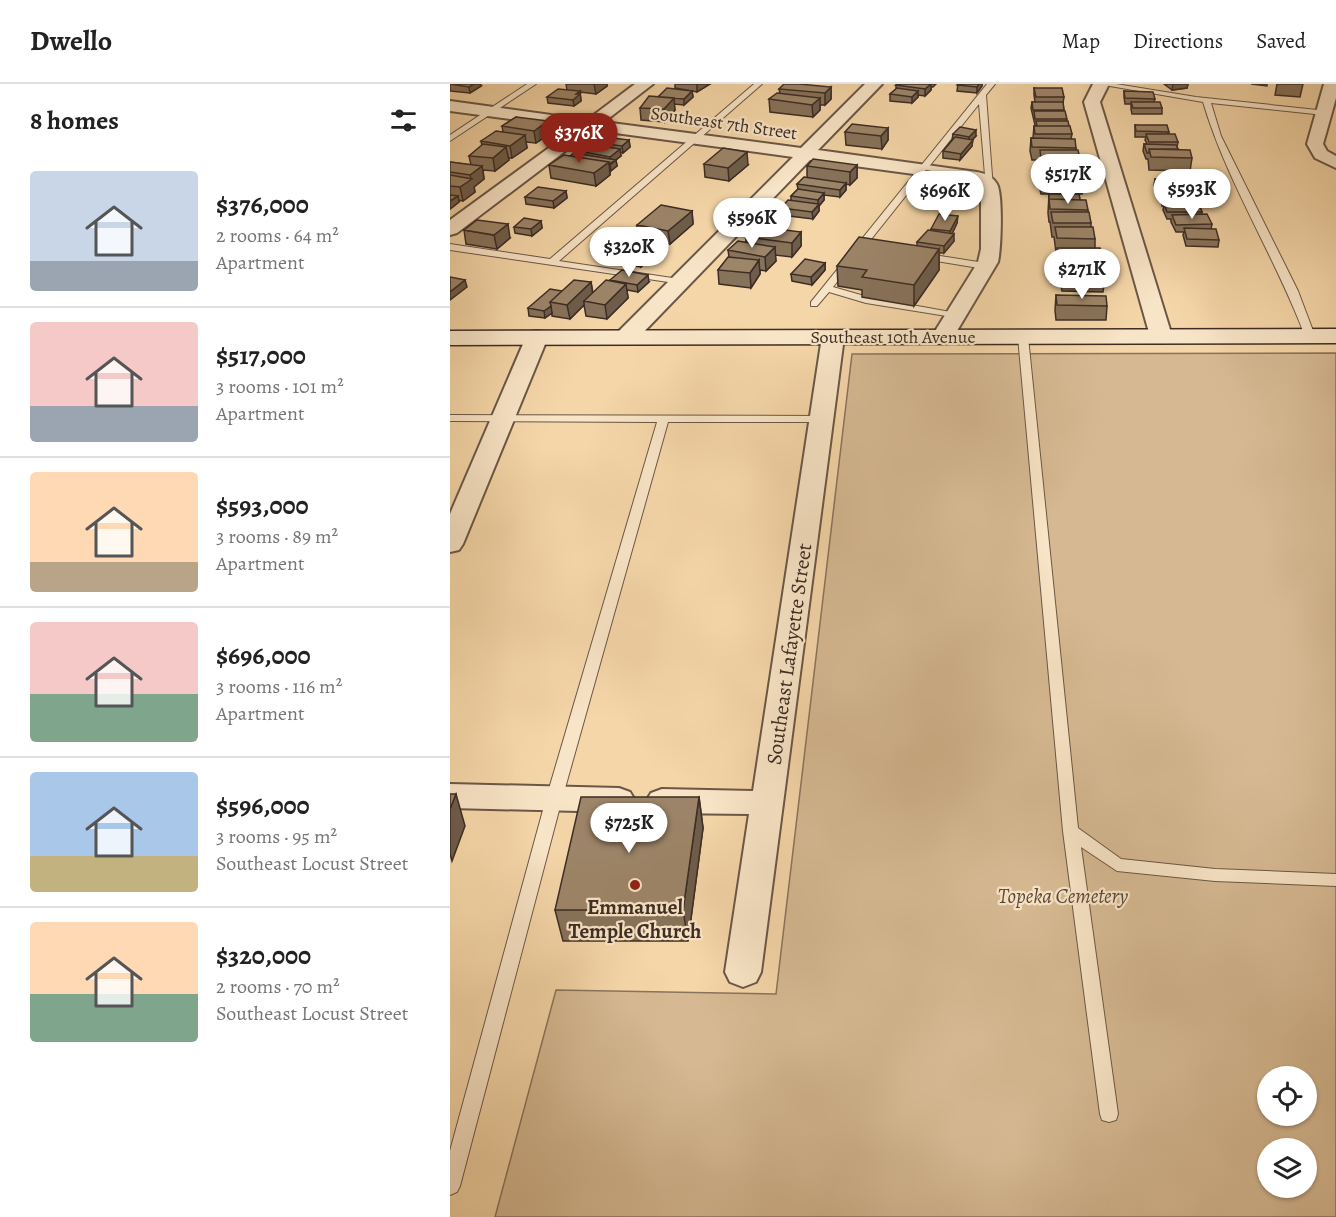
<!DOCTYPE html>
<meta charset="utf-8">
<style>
:root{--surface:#fff;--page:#f2f2f2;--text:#222;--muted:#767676;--line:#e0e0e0;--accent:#8f2418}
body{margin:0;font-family:Alegreya,serif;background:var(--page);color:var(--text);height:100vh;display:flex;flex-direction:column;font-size:22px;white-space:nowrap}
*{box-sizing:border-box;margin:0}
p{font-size:20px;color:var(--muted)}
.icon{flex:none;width:33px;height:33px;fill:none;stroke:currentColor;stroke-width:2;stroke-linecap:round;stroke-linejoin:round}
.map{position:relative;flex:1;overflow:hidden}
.drawer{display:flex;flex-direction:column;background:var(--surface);width:450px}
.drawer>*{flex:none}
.controls{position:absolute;left:807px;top:982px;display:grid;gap:12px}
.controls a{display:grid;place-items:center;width:60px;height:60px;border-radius:50%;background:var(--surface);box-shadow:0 2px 4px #0004;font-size:30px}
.price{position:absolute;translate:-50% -51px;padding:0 14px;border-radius:21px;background:#fff;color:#222;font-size:20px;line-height:39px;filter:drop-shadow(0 2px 3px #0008)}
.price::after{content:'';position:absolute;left:50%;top:36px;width:18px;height:14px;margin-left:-9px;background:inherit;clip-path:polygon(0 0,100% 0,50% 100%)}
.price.current{background:var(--accent);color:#fff}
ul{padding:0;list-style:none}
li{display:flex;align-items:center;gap:18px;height:150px;padding:0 30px}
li+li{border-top:2px solid var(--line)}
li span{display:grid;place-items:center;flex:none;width:168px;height:120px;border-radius:6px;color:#555}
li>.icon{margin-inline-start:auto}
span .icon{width:72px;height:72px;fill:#fffc;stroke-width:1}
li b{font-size:26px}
h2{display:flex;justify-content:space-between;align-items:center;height:72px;padding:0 30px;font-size:26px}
header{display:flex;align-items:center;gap:36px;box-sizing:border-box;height:84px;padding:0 30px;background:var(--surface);border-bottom:2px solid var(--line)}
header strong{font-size:28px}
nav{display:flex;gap:33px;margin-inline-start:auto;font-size:21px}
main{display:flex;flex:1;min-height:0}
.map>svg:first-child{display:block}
</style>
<header>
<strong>Dwello</strong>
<nav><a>Map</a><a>Directions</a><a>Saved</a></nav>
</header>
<main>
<section class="drawer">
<h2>8 homes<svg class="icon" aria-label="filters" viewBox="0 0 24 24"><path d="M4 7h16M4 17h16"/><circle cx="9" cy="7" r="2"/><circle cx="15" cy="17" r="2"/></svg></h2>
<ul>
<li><span style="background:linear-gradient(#c9d6e8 75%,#9aa5b1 0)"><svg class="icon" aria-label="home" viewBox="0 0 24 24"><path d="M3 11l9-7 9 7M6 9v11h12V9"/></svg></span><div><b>$376,000</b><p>2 rooms · 64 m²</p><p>Apartment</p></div></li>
<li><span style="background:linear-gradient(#f6c9c9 70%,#9aa5b1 0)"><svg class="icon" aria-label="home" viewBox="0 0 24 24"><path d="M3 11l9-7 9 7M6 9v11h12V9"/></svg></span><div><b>$517,000</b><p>3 rooms · 101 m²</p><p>Apartment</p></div></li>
<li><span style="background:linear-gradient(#ffd9b3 75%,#b9a48a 0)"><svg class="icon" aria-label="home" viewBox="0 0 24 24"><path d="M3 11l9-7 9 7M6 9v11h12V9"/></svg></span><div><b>$593,000</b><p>3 rooms · 89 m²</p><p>Apartment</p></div></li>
<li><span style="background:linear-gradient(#f6c9c9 60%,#7fa58c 0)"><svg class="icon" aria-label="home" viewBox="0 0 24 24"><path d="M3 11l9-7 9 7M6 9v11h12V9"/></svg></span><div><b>$696,000</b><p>3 rooms · 116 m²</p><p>Apartment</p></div></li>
<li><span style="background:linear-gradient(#a9c7e8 70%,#c2b280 0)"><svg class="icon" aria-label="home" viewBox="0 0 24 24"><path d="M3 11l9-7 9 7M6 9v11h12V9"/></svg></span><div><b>$596,000</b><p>3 rooms · 95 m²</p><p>Southeast Locust Street</p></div></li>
<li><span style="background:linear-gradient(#ffd9b3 60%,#7fa58c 0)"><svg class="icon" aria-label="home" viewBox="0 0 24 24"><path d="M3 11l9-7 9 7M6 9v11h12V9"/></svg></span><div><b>$320,000</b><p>2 rooms · 70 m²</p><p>Southeast Locust Street</p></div></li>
</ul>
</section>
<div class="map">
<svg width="886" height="1133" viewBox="0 0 886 1133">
<rect width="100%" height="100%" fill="#f5d6a8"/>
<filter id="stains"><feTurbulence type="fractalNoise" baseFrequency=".00333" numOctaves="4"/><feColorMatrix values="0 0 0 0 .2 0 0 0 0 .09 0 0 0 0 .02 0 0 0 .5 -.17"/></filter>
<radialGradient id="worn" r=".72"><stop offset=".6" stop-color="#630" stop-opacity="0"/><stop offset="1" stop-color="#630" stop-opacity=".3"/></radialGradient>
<!-- green -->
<path fill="#d6b992" stroke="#8a735c" stroke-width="1.5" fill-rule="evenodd" d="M886,269v864h-841l61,-227 220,4 76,-640zM818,993h38v39h-38zM818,1065h38v39h-38z"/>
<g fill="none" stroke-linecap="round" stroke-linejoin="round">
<!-- service casing -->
<g stroke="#6b5746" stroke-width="2">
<path id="service" d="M77,0h9l-86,57v-6z
M304,0h8l-203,177 120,18 3,1v4l-232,-34v-6l100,15z
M537,0h8l-9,11 7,94 -7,-2 -7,-83 -146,183 35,10 88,16 5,3 -2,2 -93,-15 -37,-11 -12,14h-6v-4z
M648,0h18l80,13 131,14 1,2 -4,2 -113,-12 10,33 77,155 17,45 -1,2h-8l-1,-2c-30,-80 -78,-153 -102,-234z
M471,169l64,10 5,3 -5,3 -67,-11 -2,-2z
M573,250l5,3 50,491 43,31 94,10 121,5v12l-121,-5 -98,-10 -36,-24 37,267 -2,6 -7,2 -7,-2 -2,-6 -37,-283 -45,-494z
M0,331l372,1 5,3 -5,3h-154l-106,377 -102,387 -3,6 -7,3v-44l96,-352 111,-377 -207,-1z"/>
</g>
<!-- minor casing -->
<g stroke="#6b5746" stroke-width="4">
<path id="minor" d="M185,0h18l-49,38 197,26 64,-64h17l-64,66 159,22c9,2 15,4 20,12 6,11 4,65 1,78l-47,79 -8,1 -8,-1 -3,-5 46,-74 3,-13v-62l-8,-5 -163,-22 -176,182 -8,1 -8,-1 -3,-5 3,-5 175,-175 -200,-27 -136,103 -7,2v-15l126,-92 -126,-17v-10l137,19z
M643,0h16l-9,18 72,234 -3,5 -8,1 -8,-1 -3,-5 -66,-234z
M874,0h12v14l-13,46 4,7 9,5v12l-21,-10 -8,-14z
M87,247l8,1 3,5 -85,207 -4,6 -9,2v-38l76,-177 3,-5z
M383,247l8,1 3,5 -83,635 -5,10 -13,5 -13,-5 -5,-10 24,-158 -87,-1 -11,-4 -5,-8 5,-8 11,-4 91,2 69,-454 3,-5z
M0,700l169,4 11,4 5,8 -5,8 -11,4 -169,-4z"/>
</g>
<!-- secondary casing -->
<g stroke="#3d2d25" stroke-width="3">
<path id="secondary" d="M886,245v14l-886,2v-14z"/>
</g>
<!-- service -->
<use href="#service" fill="#f8e4c6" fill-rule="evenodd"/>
<!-- minor -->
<use href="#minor" fill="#f8e4c6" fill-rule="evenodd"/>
<!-- secondary -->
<use href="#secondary" fill="#f8e4c6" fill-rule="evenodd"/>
</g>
<!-- wall -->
<path fill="#87725a" stroke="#3d2d25" stroke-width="1.5" d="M0,0l31,2 -11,7 -20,-2z
M116,0h41v2l-11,8 -16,-2 1,9 -7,5 -26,-3 -1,-6 20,-7z
M225,0h35l-13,8 -5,-1 1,6 -9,8 -10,-1 1,6 -10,12 -24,-2 -1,-12 18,-11 34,-6 -17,-3z
M448,0h38l-3,3h-2v3l-6,6 -7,-1v2l-6,6 -22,-2v-7l6,-5v-4z
M508,0h24v2l-5,7 -20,-2z
M714,0h24l-1,4 -15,2z
M801,0h16v2z
M827,0h26l-3,13 -25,-2z
M381,3v12l-6,6h-5v5l-7,7 -43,-5 -1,-13 11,-6 -1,-4z
M584,4l30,9 -1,6 1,8 3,10 5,13 -1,5 5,9v2l4,9 1,14 2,8 -1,13h-3l1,6 8,10v2l3,11v4l4,12v9l8,12 -1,7 3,11 -2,14 -41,-1 -2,-11 1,-6 -3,-1 -2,-12 1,-9h-1l-2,-15h-2l-2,-15h-1l-1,-9 1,-19h-8l-2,-8v-26h-7l-2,-9 1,-13h2l1,-12 1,-1 -4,-17 1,-6h3l-1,-7z
M674,7l31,8 -1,3 8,6v6h-30l-1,-5v-5h-6l-1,-7z
M66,33l33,17 -13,9 -10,-1 1,6 -15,10h-4l1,2 -14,11 -12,-1 1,9 -10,8 1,5 -12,9 -5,-1 1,2 -9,7v-47l21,3 -2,-9 13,-10 -1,-5 22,-9 -1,-6z
M685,41l34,7 -1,2 10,8 -1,5 1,2 14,9 -2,13 -41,-1 -1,-11h-2l-3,-8 1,-7h3l-2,-4 1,-3h-11z
M438,44v12l-6,9 -36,-4 -1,-13z
M503,50l23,2 -4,4v6l-12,14 -17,-2v-7l9,-11z
M179,56l1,7 -7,6 -3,-1 1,4 -5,4 1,6 -7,5v4l-14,11 -45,-8 -2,-13 21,-9 9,-2v-3l19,-5 -1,-3z
M254,80l44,1 -19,16 -24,-4z
M407,81v13l-7,7 -4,-1v6l-6,7 -16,-2v5l-5,6v5l-6,8 -32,-4v-7l10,-7v-5l7,-7 -1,-5 10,-6v-12z
M705,95l39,9 -1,3 3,9 -1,3 7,9v3l10,9 -1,5 8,11 -1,7 -32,-1 -3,-11 1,-3h-8l-5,-10v-3h-4l-4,-9 1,-4h-2l-1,-12h-3l-4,-9z
M465,101l48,4 -10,15 -38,-5z
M116,107l1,7 -13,10 -28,-4 -1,-7z
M242,127l1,13 -23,20 -9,-1 1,5 -21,19 -25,-4 -2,-14 23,-19v-5z
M91,137l1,7 -10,8 -17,-3 -1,-6z
M507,139l-5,11 2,7 -10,12h-5v17l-25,36 -52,-9v-7l-24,-4 -1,-20 80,-20v-4l14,-12v-1z
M14,146l46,8 -13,11 -31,-5z
M351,148v14l-9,11 -17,-2 1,6 -10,10 -6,-1v4l-9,14 -32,-4 -1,-14 11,-13 -1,-7 18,-8v-5z
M375,179v7l-13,15 -20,-4 -1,-7z
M160,196l39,2 -11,10 -11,-2 1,8 -21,21 -21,-3 -2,-11 -14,14 -18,-3v-3l-7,5 -16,-2 -1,-8 34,-17 29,-9 2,11 17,-12z
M606,211l51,11 -1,14h-50l-1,-10z
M249,713l4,31 -15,113h-125l-8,-31z"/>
<!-- shaded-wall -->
<path fill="#6e5d4a" stroke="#3d2d25" stroke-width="1.5" d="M24,0h7v2l-11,7 -1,-6z
M144,0h13v2l-11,8z
M247,0h13l-13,8z
M481,0v6l-6,6v-7z
M529,0h3v2l-5,7v-6z
M723,0h15l-1,4 -15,2z
M381,3v12l-6,6v-12z
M130,7l1,10 -7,5 -1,-6 3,-6z
M242,7l1,6 -9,8v-6z
M468,7v6l-6,6v-6z
M224,14l1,12 -10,12 -1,-13z
M370,14v12l-7,7 -1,-12z
M98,37l1,13 -13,9 -2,-12z
M438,44v12l-6,9 -1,-13z
M526,46v6l-7,7v-6z
M75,51l2,13 -15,10 -2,-12z
M179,56l1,7 -7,6 -1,-7z
M523,56l-1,6 -12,14 1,-6z
M56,63l3,13 -14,11 -2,-13z
M170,65l1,7 -10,7 -1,-6z
M297,68l1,13 -19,16 -1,-13z
M166,76l1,6 -6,5 -1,-6z
M159,78l1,13 -14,11 -2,-13z
M407,81v13l-7,7v-13z
M32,82l2,13 -10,8 1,5 -12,9 -3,-14 11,-8 -1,-4z
M513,92v13l-10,15 1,-14z
M396,99v7l-6,7v-7z
M116,107l1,7 -13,10 -1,-7z
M374,109v7l-5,6v5l-6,8 -1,-7 6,-6v-6z
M8,112l1,6 -9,7v-8z
M242,127l1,13 -23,20 -2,-13z
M508,132l-1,7 -7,15v-7z
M91,137l1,7 -10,8 -1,-7z
M58,140l2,14 -13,11 -3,-14z
M351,148v14l-9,11v-14z
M210,150l2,14 -21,19 -2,-13z
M504,150v7l-10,12v-7z
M325,163l1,14 -10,10 -1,-14z
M489,165v21l-25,36v-21z
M309,176l1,14 -9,14 -1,-15z
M375,179v7l-13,15 -1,-8z
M198,191l1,7 -11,10 -1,-7z
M15,196l2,7 -17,13v-8z
M141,198l2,14 -9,5v4l-14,14 -3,-14z
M176,200l2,14 -21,21 -2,-14z
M101,222l1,7 -7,5 -1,-7z
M6,710l9,32 -13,35 -2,-7v-45z
M249,713l4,31 -15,113 -5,-31z"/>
<!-- building -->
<path fill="#9d8569" stroke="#3d2d25" stroke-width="1.5" d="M0,0h24l-5,3z
M334,0h15l32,3 -6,6 -46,-4z
M448,0h33l-6,5 -29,-4z
M508,0h21l-2,3 -20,-2z
M217,4l25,3 -8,8 -26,-2z
M447,4l21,3 -6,6 -22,-3z
M584,4h28l2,9h-28z
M108,5l22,2 -4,3h4l-7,6 -26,-3z
M674,7l29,1 2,7 -30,-1z
M327,9l43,5 -8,7 -43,-6z
M199,12l25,2 -10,11 -24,-1z
M582,18h31l1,8h-31z
M681,18h29l2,6h-29z
M584,27h31l2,8h-32z
M66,33l32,4 -14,10 -32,-5z
M586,37h32l1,5h-32z
M402,40l36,4 -7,8 -36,-4z
M685,41h32l2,7 -33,-1z
M584,42h36l2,8h-37z
M510,43l16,3 -7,7 -16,-3z
M46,47l29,4 -15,11 -29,-5z
M696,50h29l3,8h-29z
M155,53l24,3 -7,6 -25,-3z
M505,53l18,3 -12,14 -18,-3z
M581,54l44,1 1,9 -44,-1z
M33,60l23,3 -13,11 -24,-2z
M139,60l31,5 -10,8 -31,-6z
M694,60l32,1 2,4h-29v4h-2z
M273,64l24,4 -19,16 -24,-4z
M699,65l41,1 2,8 -41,-1z
M590,66h38l2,9h-39z
M124,69l42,7 -7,4v-2l-39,-6z
M114,71l45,7 -15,11 -45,-8z
M363,75l44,6 -7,7 -43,-6z
M589,77h40l2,8h-40z
M0,78l32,4 -12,9 -20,-3z
M476,87l37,5 -9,14 -39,-5z
M590,89h41l2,8h-42z
M0,91l22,4 -12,8 -10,-1z
M354,93l42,6 -6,7 -43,-6z
M740,94l4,10h-36l-3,-9z
M88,103l28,4 -13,10 -28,-4z
M348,105l26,4 -6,7 -27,-4z
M711,106l33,1 2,9 -33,-1z
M599,110h30l1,6 -31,-1z
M0,111l8,1 -8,5z
M599,115l37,1 2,10 -38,-1z
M338,116l31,4 -7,8 -31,-4z
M714,119h35l3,9h-35z
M211,121l31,6 -24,20 -31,-6z
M601,128h38l2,11h-38z
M489,130l19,2 -8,15 -19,-2z
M757,130l5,10 -36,1 -4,-10z
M74,134l17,3 -10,8 -17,-2z
M27,136l31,4 -14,11 -30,-5z
M305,142l46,6 -9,11 -46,-6z
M605,143h38l2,12 -38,-1z
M734,144l32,1 3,11 -32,-1z
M186,146l24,4 -21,20 -25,-5z
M478,146l26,4 -10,12 -27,-4z
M409,153l80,12 -25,36 -52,-8 5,-7 -30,-4z
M288,157l37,6 -10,10 -37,-7z
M607,164h43l3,12h-43z
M278,173l31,3 -9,13 -32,-3z
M355,175l20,4 -14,14 -20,-3z
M611,182l42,1 2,11 -42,-1z
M172,186l26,5 -11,10 -27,-5z
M0,193l15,3 -15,12z
M124,196l17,2 -24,23 -17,-3z
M156,196l20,4 -21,21 -21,-4z
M100,205l12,2 -12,11 1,4 -7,5 -16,-3z
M606,211l50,1 1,10 -50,-1z
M0,710h6l-6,15z
M131,713h118l-16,113h-128z"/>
<!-- markers -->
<circle fill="#8f2418" stroke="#f8e4c6" stroke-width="2" cx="185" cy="801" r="6"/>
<g text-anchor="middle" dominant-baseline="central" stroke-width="4.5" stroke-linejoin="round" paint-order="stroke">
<!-- far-street labels -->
<g font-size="18" fill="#3d2d25" stroke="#f8e4c6">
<text transform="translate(274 39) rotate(8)">Southeast 7th Street</text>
<text x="443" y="253">Southeast 10th Avenue</text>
</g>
<!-- street labels -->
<g font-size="21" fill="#3d2d25" stroke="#f8e4c6">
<text transform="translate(339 570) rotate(-82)">Southeast Lafayette Street</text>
</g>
<!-- park labels -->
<g font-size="21" font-style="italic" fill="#5c493b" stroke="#f8e4c6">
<text x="613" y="812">Topeka Cemetery</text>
</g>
<!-- poi labels -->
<g font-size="21" font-weight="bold" fill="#3d2d25" stroke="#f8e4c6">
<text x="185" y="823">Emmanuel<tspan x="185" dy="24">Temple Church</tspan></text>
</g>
</g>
<rect width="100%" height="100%" filter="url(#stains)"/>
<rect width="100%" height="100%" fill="url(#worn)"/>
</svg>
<div class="controls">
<a><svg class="icon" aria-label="locate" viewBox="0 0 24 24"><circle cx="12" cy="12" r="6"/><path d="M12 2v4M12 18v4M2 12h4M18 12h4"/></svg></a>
<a><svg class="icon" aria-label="layers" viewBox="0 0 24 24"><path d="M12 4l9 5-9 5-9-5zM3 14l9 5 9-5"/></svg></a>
</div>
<b class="price current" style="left:129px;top:80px">$376K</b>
<b class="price" style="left:618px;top:121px">$517K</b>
<b class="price" style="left:742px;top:136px">$593K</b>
<b class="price" style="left:495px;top:138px">$696K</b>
<b class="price" style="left:302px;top:165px">$596K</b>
<b class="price" style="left:179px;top:194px">$320K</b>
<b class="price" style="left:632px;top:216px">$271K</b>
<b class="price" style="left:179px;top:770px">$725K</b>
</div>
</main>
